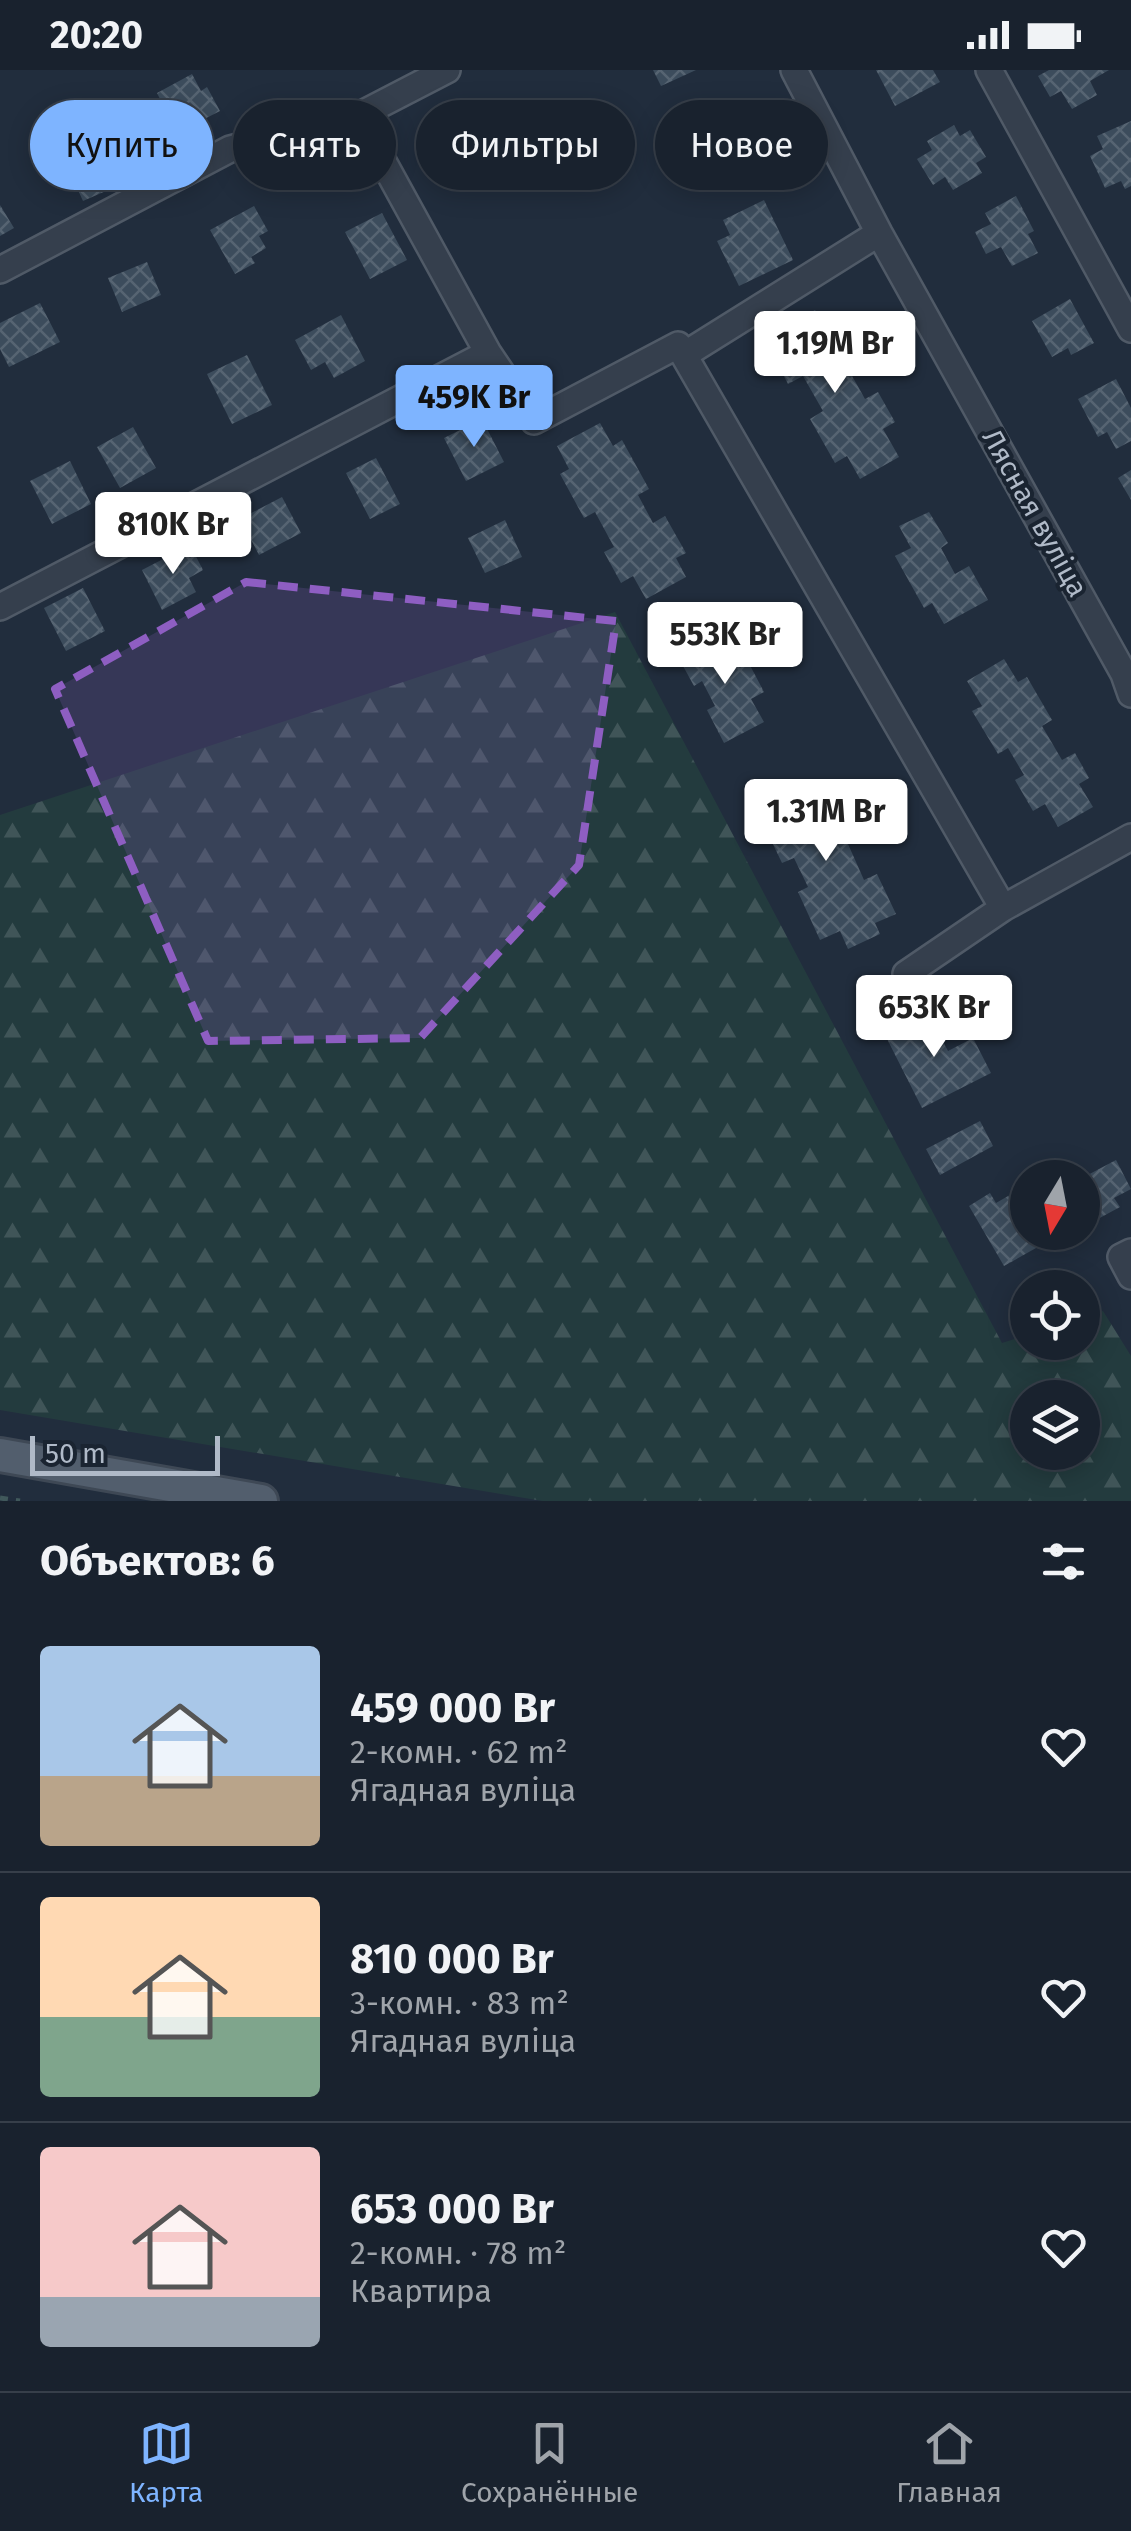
<!DOCTYPE html>
<html lang="ru">
<meta charset="utf-8">
<style>
:root{--surface:#19222e;--page:#262f3a;--text:#f1f3f6;--muted:#9fa4aa;--line:#373f4a;--accent:#7eb4ff}
body{margin:0;font-family:"Fira Sans",sans-serif;background:var(--page);color:var(--text);height:100vh;display:flex;flex-direction:column;font-size:38px;white-space:nowrap}
*{box-sizing:border-box;margin:0}
p{font-size:32px;color:var(--muted)}
.icon{flex:none;width:55px;height:55px;fill:none;stroke:currentColor;stroke-width:2;stroke-linecap:round;stroke-linejoin:round}
.map{position:relative;height:1431px;overflow:hidden}
.side{display:flex;flex-direction:column;background:var(--surface);flex:1}
.side>*{flex:none}
.banner{position:absolute;left:30px;top:30px;width:1072px;height:90px;display:flex;gap:20px}
.needle{width:65px;rotate:190deg}
.buttons{position:absolute;left:1010px;top:1090px;display:grid;gap:20px}
.buttons a{display:grid;place-items:center;width:90px;height:90px;border-radius:50%;background:var(--surface);box-shadow:0 5px 25px #0003,0 0 0 2px var(--line);font-size:50px}
.scale{position:absolute;left:30px;bottom:25px;width:190px;box-sizing:border-box;padding-left:10px;border:5px solid #b0bac8;border-top:0;font-size:28px;line-height:35px;white-space:nowrap;color:#b0bac8;-webkit-text-stroke:8px #1a2431;paint-order:stroke}
.price{position:absolute;translate:-50% -85px;padding:0 22px;border-radius:10px;background:#fff;color:#222;font-size:32px;line-height:65px;filter:drop-shadow(0 2px 5px #0008)}
.price::after{content:'';position:absolute;left:50%;top:60px;width:30px;height:22px;margin-left:-15px;background:inherit;clip-path:polygon(0 0,100% 0,50% 100%)}
.price.active{background:var(--accent);color:#111}
ul{padding:0;list-style:none}
li{display:flex;align-items:center;gap:30px;height:250px;padding:0 40px}
li+li{border-top:2px solid var(--line)}
li span{display:grid;place-items:center;flex:none;width:280px;height:200px;border-radius:10px;color:#555}
li>.icon{margin-inline-start:auto}
span .icon{width:120px;height:120px;fill:#fffc;stroke-width:1}
li b{font-size:42px}
h2{display:flex;justify-content:space-between;align-items:center;height:120px;padding:0 40px;font-size:42px}
.pill{padding:0 35px;border-radius:45px;background:var(--surface);box-shadow:0 5px 25px #0003,0 0 0 2px var(--line);font-size:35px;line-height:90px}
.pill.active{background:var(--accent);color:#111}
.status{display:flex;justify-content:space-between;align-items:center;height:70px;padding:0 50px;background:var(--surface);direction:ltr}
.status svg{height:28px;fill:currentColor}
.tab-bar{display:flex;justify-content:space-around;align-items:center;height:140px;border-top:2px solid var(--line);background:var(--surface);font-size:28px;color:var(--muted)}
.tab-bar a{display:grid;justify-items:center;gap:5px}
.tab-bar .active{color:var(--accent)}
.map>svg:first-child{display:block}
</style>
<div class="status"><b>20:20</b><svg viewBox="0 0 49 12"><path d="M0 12V9h3v3zM5 12V6h3v6zM10 12V3h3v9zM15 12V0h3v12zM26 1h20v11H26zM47 4h2v5h-2z"/></svg></div>
<div class="map">
<svg width="1131" height="1431" viewBox="0 0 1131 1431">
<defs>
<pattern id="forest-firs" width="22" height="20" patternUnits="userSpaceOnUse" patternTransform="scale(2.5)"><rect width="22" height="20" fill="#233b3e"/><path d="M5 1l3.5 6h-7zM16 11l3.5 6h-7z" fill="#405558"/></pattern>
<pattern id="building-cross-hatch" width="8" height="8" patternUnits="userSpaceOnUse" patternTransform="scale(2.5)"><rect width="8" height="8" fill="#3c4c5c"/><path d="M0 0l8 8M0 8l8-8" fill="none" stroke="#566472"/></pattern>
</defs>
<rect width="100%" height="100%" fill="#212d3d"/>
<!-- forest -->
<path fill="url(#forest-firs)" fill-rule="evenodd" d="M615,542l387,731 25,-8 1,7h54l1,-25 20,-6 28,45v145h-588l-543,-91v-595zM1028,1328h54v54h-54z"/>
<!-- building -->
<path fill="url(#building-cross-hatch)" d="M653,0h43l-35,16z
M876,0h57l7,12 -45,24z
M1049,0h60l-19,11 7,14 -25,14 -11,-18 -11,6 -12,-21z
M192,4l9,17 6,-4 13,24 -43,22 -20,-40z
M1131,51v65l-6,3 -4,-8 -16,7 -15,-32 13,-7 -6,-13z
M954,55l6,11 10,-6 16,27 -10,6 6,10 -29,17 -8,-13 -12,8 -16,-26 15,-9 -5,-9z
M101,66l21,48 -39,17 -22,-48z
M1016,126l18,35 -6,3 10,19 -26,13 -11,-19 -15,7 -11,-22 16,-8 -6,-11z
M764,130l29,60 -54,26 -22,-45 13,-6 -7,-15z
M0,135l14,23 -14,8z
M254,136l14,25 -9,5 7,12 -15,9 4,6 -20,11 -25,-44z
M382,143l25,47 -37,19 -25,-47z
M147,192l14,33 -39,17 -14,-34z
M1070,229l24,44 -23,12 -3,-7 -16,9 -20,-36z
M40,233l20,39 -51,25 -9,-18v-26z
M815,240l50,89 13,-7 17,30 -12,7 16,28 -39,22 -13,-23 -12,7 -25,-44 13,-8 -20,-35 -15,8 -23,-44z
M341,245l24,46 -31,17 -9,-16 -14,8 -16,-30z
M247,285l25,50 -40,19 -25,-50z
M1116,309l15,29v33l-15,8 -9,-17 -9,5 -20,-38z
M482,349l22,43 -38,19 -22,-43z
M600,353l13,23 9,-6 27,49 -11,6 15,28 12,-7 21,37 -10,5 10,19 -40,22 -13,-23 -12,7 -17,-31 10,-5 -19,-35 -11,6 -24,-44 9,-5 -12,-23z
M133,357l23,41 -36,20 -23,-41z
M376,388l24,46 -30,15 -24,-46z
M70,391l21,43 -39,20 -22,-43z
M1131,400v30l-13,-22z
M282,427l19,36 -42,22 -19,-36z
M929,442l19,31 -7,5 14,26 14,-8 19,34 -44,24 -12,-21 -8,5 -29,-52 16,-8 -12,-22z
M505,450l17,37 -37,16 -17,-35z
M190,475l13,25 -14,8 7,14 -34,18 -20,-40z
M83,518l22,43 -39,20 -22,-43z
M716,565l13,24 14,-7 21,40 -13,7 13,23 -40,21 -17,-33 8,-4 -13,-25 -8,5 -17,-31z
M1004,589l14,23 9,-5 25,43 -10,6 20,34 13,-7 14,25 -10,6 14,23 -35,20 -13,-23 -12,7 -18,-31 9,-5 -16,-27 -10,6 -26,-43 10,-5 -15,-25z
M807,709l9,19 19,-9 23,50 -10,5 16,36 13,-6 19,40 -21,9 5,11 -32,15 -8,-18 -20,9 -22,-48 10,-5 -14,-29 -12,5 -25,-52 21,-9 -3,-8z
M927,941l21,40 25,-13 18,35 -69,35 -38,-75z
M980,1051l13,25 -53,29 -14,-26z
M1116,1090l15,29 -17,9 6,9 -24,13 -14,-25v-17z
M1022,1118l6,10v34h20l4,7 -48,27 -35,-60 21,-13 6,10z"/>
<g fill="none" stroke-linecap="round" stroke-linejoin="round">
<!-- minor casing -->
<g stroke="#505a67" stroke-width="30">
<path id="minor" d="M794,0l85,163 245,441 7,20
M989,0l142,259
M0,200l230,-121 128,-33 89,-46
M488,283l46,68 144,-76 325,563 128,-71
M684,285l195,-122
M0,537l488,-254 -130,-237
M906,904l97,-66
M1131,1182l-10,5 10,19"/>
</g>
<!-- major casing -->
<g stroke="#3e4855" stroke-width="38">
<path id="major" d="M0,1385l261,46"/>
</g>
<!-- path -->
<path stroke="#40585b" stroke-width="5" stroke-dasharray="8 8" stroke-linecap="butt" d="M0,1428l20,3"/>
<!-- minor -->
<use href="#minor" stroke="#353f4d" stroke-width="25"/>
<!-- major -->
<use href="#major" stroke="#525e6d" stroke-width="32"/>
</g>
<!-- marked area -->
<path fill="#8e5ec2" fill-opacity="0.2" stroke="#8e5ec2" stroke-width="8" stroke-dasharray="20 12" stroke-linejoin="round" d="M246,512l370,39 -37,244 -159,173 -212,3 -153,-352z"/>
<g text-anchor="middle" dominant-baseline="central" stroke-width="8" stroke-linejoin="round" paint-order="stroke">
<!-- street labels -->
<g font-size="28" fill="#b0bac8" stroke="#1a2431">
<text transform="translate(1035 443) rotate(61)">Лясная вуліца</text>
</g>
</g>
</svg>
<div class="buttons">
<a><svg class="needle" viewBox="-14 -14 28 28"><path d="M0-13l5 13h-10z" fill="#e53935"/><path d="M0 13l5-13h-10z" fill="#9fa4aa"/></svg></a>
<a><svg class="icon" aria-label="locate" viewBox="0 0 24 24"><circle cx="12" cy="12" r="6"/><path d="M12 2v4M12 18v4M2 12h4M18 12h4"/></svg></a>
<a><svg class="icon" aria-label="layers" viewBox="0 0 24 24"><path d="M12 4l9 5-9 5-9-5zM3 14l9 5 9-5"/></svg></a>
</div>
<div class="scale">50 m</div>
<b class="price" style="left:835px;top:326px">1.19M Br</b>
<b class="price active" style="left:474px;top:380px">459K Br</b>
<b class="price" style="left:173px;top:507px">810K Br</b>
<b class="price" style="left:725px;top:617px">553K Br</b>
<b class="price" style="left:826px;top:794px">1.31M Br</b>
<b class="price" style="left:934px;top:990px">653K Br</b>
<div class="banner">
<a class="pill active">Купить</a>
<a class="pill">Снять</a>
<a class="pill">Фильтры</a>
<a class="pill">Новое</a>
</div>
</div>
<section class="side">
<h2>Объектов: 6<svg class="icon" aria-label="filters" viewBox="0 0 24 24"><path d="M4 7h16M4 17h16"/><circle cx="9" cy="7" r="2"/><circle cx="15" cy="17" r="2"/></svg></h2>
<ul>
<li><span style="background:linear-gradient(#a9c7e8 65%,#b9a48a 0)"><svg class="icon" aria-label="home" viewBox="0 0 24 24"><path d="M3 11l9-7 9 7M6 9v11h12V9"/></svg></span><div><b>459 000 Br</b><p>2-комн. · 62 m²</p><p>Ягадная вуліца</p></div><svg class="icon" aria-label="heart" viewBox="0 0 24 24"><path d="M12 20l-8-8c-3-5 5-10 8-4 3-6 11-1 8 4z"/></svg></li>
<li><span style="background:linear-gradient(#ffd9b3 60%,#7fa58c 0)"><svg class="icon" aria-label="home" viewBox="0 0 24 24"><path d="M3 11l9-7 9 7M6 9v11h12V9"/></svg></span><div><b>810 000 Br</b><p>3-комн. · 83 m²</p><p>Ягадная вуліца</p></div><svg class="icon" aria-label="heart" viewBox="0 0 24 24"><path d="M12 20l-8-8c-3-5 5-10 8-4 3-6 11-1 8 4z"/></svg></li>
<li><span style="background:linear-gradient(#f6c9c9 75%,#9aa5b1 0)"><svg class="icon" aria-label="home" viewBox="0 0 24 24"><path d="M3 11l9-7 9 7M6 9v11h12V9"/></svg></span><div><b>653 000 Br</b><p>2-комн. · 78 m²</p><p>Квартира</p></div><svg class="icon" aria-label="heart" viewBox="0 0 24 24"><path d="M12 20l-8-8c-3-5 5-10 8-4 3-6 11-1 8 4z"/></svg></li>
</ul>
</section>
<nav class="tab-bar">
<a class="active"><svg class="icon" aria-label="map" viewBox="0 0 24 24"><path d="M3 6l6-2 6 2 6-2v14l-6 2-6-2-6 2zM9 4v14M15 6v14"/></svg>Карта</a>
<a><svg class="icon" aria-label="saved" viewBox="0 0 24 24"><path d="M7 4h10v16l-5-4-5 4z"/></svg>Сохранённые</a>
<a><svg class="icon" aria-label="home" viewBox="0 0 24 24"><path d="M3 11l9-7 9 7M6 9v11h12V9"/></svg>Главная</a>
</nav>
